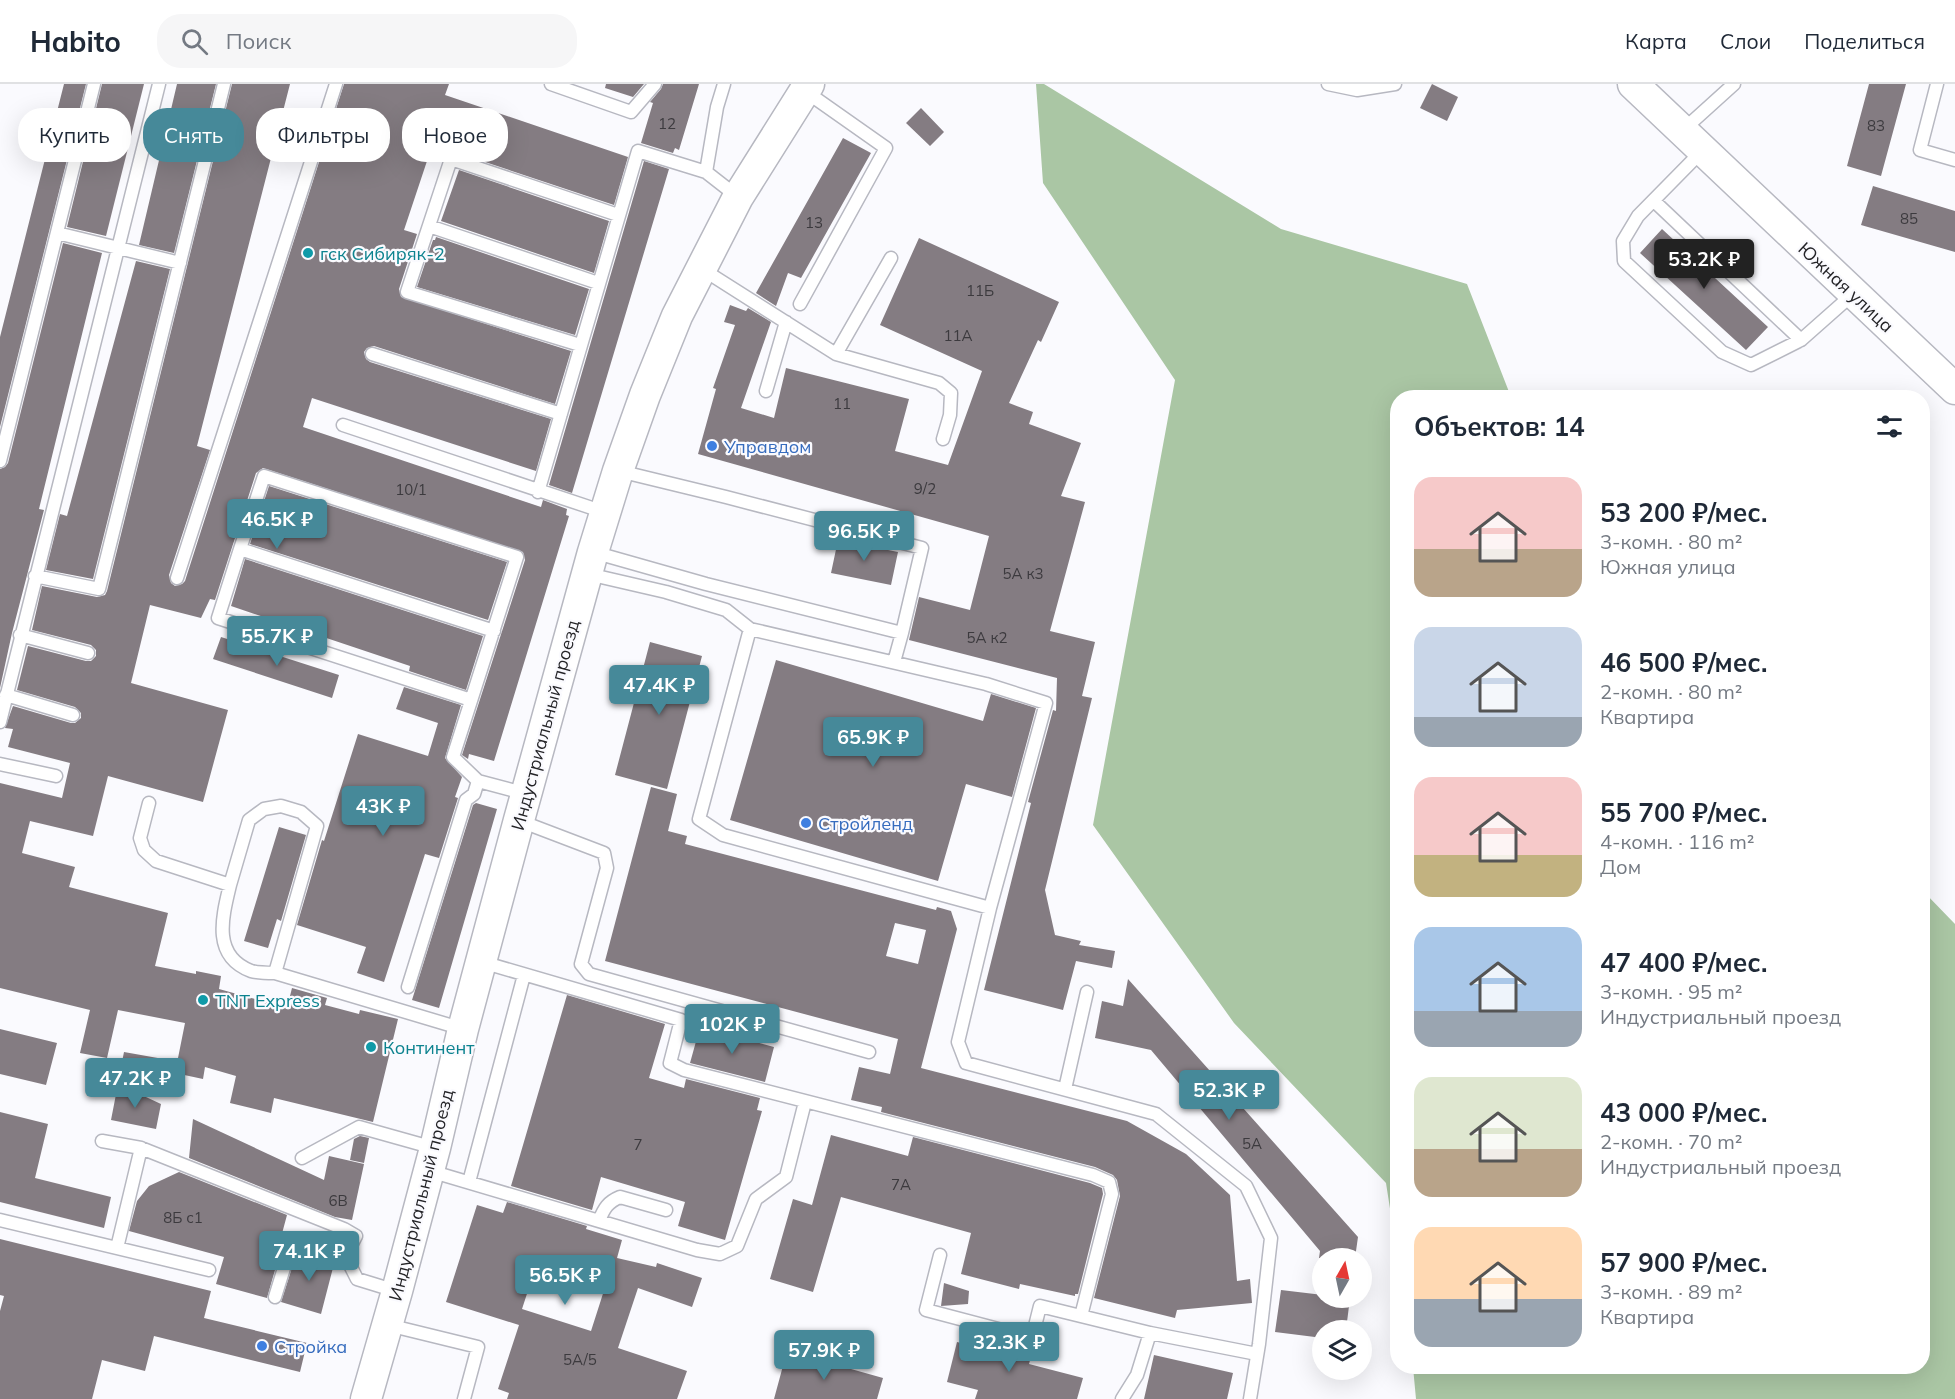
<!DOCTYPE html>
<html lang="ru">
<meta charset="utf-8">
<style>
:root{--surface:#fff;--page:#f6f6f7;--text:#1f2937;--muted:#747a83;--line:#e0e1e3;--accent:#468999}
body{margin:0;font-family:Mulish,sans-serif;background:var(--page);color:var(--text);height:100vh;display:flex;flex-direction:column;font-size:22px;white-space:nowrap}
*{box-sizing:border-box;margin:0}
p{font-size:20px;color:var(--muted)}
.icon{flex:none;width:33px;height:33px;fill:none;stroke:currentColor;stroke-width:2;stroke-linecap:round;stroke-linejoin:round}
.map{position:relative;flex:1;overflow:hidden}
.details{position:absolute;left:1390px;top:306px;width:540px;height:984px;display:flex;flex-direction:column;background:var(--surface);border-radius:24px;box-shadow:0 6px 24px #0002}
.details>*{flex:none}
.guide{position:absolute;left:18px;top:24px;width:570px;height:54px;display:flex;gap:12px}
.needle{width:39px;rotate:9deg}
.tools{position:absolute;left:1312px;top:1164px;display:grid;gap:12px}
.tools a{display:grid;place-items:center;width:60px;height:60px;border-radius:50%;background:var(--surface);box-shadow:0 6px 24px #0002;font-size:30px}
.price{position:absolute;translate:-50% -51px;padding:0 14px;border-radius:6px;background:var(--accent);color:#fff;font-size:20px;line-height:39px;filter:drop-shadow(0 2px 3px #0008)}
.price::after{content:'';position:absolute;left:50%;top:36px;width:18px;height:14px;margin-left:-9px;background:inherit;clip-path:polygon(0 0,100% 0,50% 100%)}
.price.selected{background:#222;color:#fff}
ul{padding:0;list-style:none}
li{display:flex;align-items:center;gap:18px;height:150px;padding:0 24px}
li span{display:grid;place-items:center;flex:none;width:168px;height:120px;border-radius:18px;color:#555}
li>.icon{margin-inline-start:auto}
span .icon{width:72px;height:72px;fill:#fffc;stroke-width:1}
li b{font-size:26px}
h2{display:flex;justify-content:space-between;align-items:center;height:72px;padding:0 24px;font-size:26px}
.pill{padding:0 21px;border-radius:24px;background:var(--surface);box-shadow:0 6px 24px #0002;font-size:21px;line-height:54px}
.pill.selected{background:var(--accent);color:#fff}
header{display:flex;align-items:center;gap:36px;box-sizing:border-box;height:84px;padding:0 30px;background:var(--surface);border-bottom:2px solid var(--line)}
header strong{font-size:28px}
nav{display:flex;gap:33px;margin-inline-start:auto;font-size:21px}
.search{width:420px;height:54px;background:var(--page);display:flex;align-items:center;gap:15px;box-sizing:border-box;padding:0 21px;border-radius:24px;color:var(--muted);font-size:22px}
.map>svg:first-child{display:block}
</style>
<header>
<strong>Habito</strong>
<div class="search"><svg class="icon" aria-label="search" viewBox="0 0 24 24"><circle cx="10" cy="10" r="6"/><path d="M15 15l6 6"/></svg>Поиск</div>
<nav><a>Карта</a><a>Слои</a><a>Поделиться</a></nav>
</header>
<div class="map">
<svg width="1955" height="1315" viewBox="0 0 1955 1315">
<rect width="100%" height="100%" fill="#fafafe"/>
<!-- forest -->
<path fill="#aac6a4" d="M1036,0h8l237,145 186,55 44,113 -113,1v862l-12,-77 -152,-160 -141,-198 82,-445 -132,-197z
M1923,807l32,33v475h-539l-3,-32 510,-1z"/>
<!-- building -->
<path fill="#847c82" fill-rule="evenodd" d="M64,0h22l-86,343v-90z
M102,0h42l-38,152 -39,-9z
M177,0h39l-42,169 -35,-8z
M232,0h58l-93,362 13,4 -41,125 2,8 4,3 7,-2 3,-3 159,-497h105l-4,11 183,62 -14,48 -150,-50 4,-10 -32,-11 -32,96 13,4 -18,55 2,8 170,54 -16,53 -181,-58 -7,2 -3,4 2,7 4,3 181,57 -15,52 -224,-73 -9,29 238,80 2,-7 24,9 -1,6 3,1 -75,245 -25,-7 -1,5 -6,-4 63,-195 -2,-8 -260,-84 -7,5 -41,127 -5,-1 -9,19 -51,-13 -19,78 97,27 -25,92 -95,-26 -15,60 -63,-15 -8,32 53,14 -6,20 99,26 -13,53 41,8v-3l25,5 -2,13 68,19 5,-20 35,10 -2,7 34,9 1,-4 38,9 -25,103 -99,-24 -3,15 -41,-10 6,-27 -31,-9 -2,12 -28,-6 10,-50 -67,-13 -11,48 -27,-5 10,-43 -90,-22v-205l62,15 8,-35 -62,-16 5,-18 -8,-1 8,-22 58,17h4l6,-5v-5l-6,-6 -58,-17 11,-44 58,15h5l5,-5v-6l-5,-5 -59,-15 10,-44 55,11 8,-2 2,-4z
M606,0h38l-11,13 -28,-9z
M663,0h36l-20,66 -4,-2 -2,5 -32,-10 12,-40 -3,-1 11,-13z
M1432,0l26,13 -11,24 -27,-13z
M1869,0h37l-25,92 -34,-10z
M921,24l23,24 -14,14 -24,-23z
M843,54l28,15 -70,125 -13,-5 -12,33 -20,-13z
M644,77l25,8 -97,324 -23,-8z
M459,86l150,51 -15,52 -153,-52z
M1873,102l82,25v41l-94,-27z
M1662,145l106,98 -22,23 -106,-97z
M436,153l153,52 -14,46 -158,-48 16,-47h2z
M919,154l140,64 -18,40 -3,-2 -29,63 24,9 -4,12 52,19 -20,53 24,6 -35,129 45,11 -13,54 10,2 -47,192 10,45 26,6 -2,4 36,6 -3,17 -36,-7 -13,49 -79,-20 47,-187 -3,-1 25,-92 3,1 1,-33 -148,-38 10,-43 51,13 19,-74 -291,-82 18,-65 -3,-1 22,-63 -11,-3 6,-17 16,6 2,-3 23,14 -30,86 33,10 12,-50 123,31 -14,52 53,14 34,-94 -102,-46z
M63,159l39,10 -63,256 5,1 -32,123 -12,55v-219l5,-2 3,-4z
M136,177l34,8 -77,310 -47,-9 14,-56 7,2z
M269,402l238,76 -19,58 -238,-76z
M838,456l60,12 -7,33 -60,-12z
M245,475l238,77 -17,54 -57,-19 1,-5 -179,-60z
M221,553l118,38 -7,23 -119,-39z
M650,558l52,14 -35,133 -52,-14z
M776,576l207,61 8,-27 45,14 -24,89 -46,-13 -28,97 -208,-61z
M404,603l57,18 -16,53 17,19 -7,20 3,1 -19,60 -14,-4 -41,128 -27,-9 9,-26 -69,-22 25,-85 2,1 34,-107 70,22 10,-33 -42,-14z
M651,703l26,7 -9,37 19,5 -2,8 251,66 1,-3 14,4 6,18 -36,139 206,53 59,33 44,41 7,86 13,-2 2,24 -75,7 -2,8 -81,-20 26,-102 -3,-16 -4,-5 -18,-8 -214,-55 1,-5 -31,-7 8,-33 31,7 8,-35 -293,-78zM895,839l31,7 -8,34 -32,-8z
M476,719l21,6 -58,199 -27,-8 61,-195z
M279,743l27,8 -25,86 -4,-2 -9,29 -24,-7z
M1128,895l230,258 -3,21h-36l1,-7 -169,-201 -56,-12 7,-37 21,5z
M567,911l98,29 -16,54 35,10 2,-9 74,19 -3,12 5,1 -37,129 -47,-14 7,-24 -84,-25 -9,33 -81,-24z
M700,943l74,20 -9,35 -75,-19z
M0,945l57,14 -11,42 -46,-11z
M124,968l45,8 -5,27 -45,-10z
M118,1000l43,20 -5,25 -45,-9z
M0,1028l48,12 -13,54 76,19 -7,31 -104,-26z
M193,1035l131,61 5,-24 35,8 -12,56 -17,-3 -146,-59z
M831,1051l77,21 5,-19 177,46 12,5 1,6 -25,100h-3v2l-55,-12 -1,5 -58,-15 10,-41 -130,-36 -28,95 -43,-13 23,-80 19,6z
M360,1052l9,2 -5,25 -14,-3 4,-21z
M179,1088l108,43 -7,26 3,1 -16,56 -51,-14 8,-27 -95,-26 8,-30 12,-15z
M507,1118l80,24 -1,3 36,11 -5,18 39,9 1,-4 45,15 -10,29 -54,-19 -20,60 69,23 -10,28h-170l2,-6 -11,-4 21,-64 -73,-23 31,-97 26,8zM539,1173l69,21 -17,53 -69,-22z
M0,1155l211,52 -7,27 103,25 -7,29 -146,-36 -9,35 -43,-11 -10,39h-92v-88l4,-15 -4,-1z
M298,1165l37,11 -14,54 -40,-12z
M944,1199l25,8 -1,13 -27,2z
M1281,1206l42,5v3h27l-4,32h-23v8l-48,-6z
M992,1252l42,10 -5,18 54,14 -6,21h-102l3,-9 -31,-8 10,-40 31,8z
M787,1267l96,27 -6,21h-103z
M1154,1271l79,18 -6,26h-83z"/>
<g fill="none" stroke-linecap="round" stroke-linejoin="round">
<!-- service casing -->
<g stroke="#b7b8c1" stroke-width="15">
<path id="service" d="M551,0l80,28 24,-28
M724,0l-7,23 -11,65 32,25
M1328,0l29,6 38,-6
M1937,0l-17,66 35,10
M1682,47l52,-47
M1702,67l-64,65 -15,25 1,20 98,91 29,13 50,-25 52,-46
M1654,117l147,139
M429,142l169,57
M57,149l123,30
M702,185l134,85 103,29 12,10 -1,22 -7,24
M800,220l86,-156 -81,-57
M580,261l-173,-53 44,-133 167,56
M372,270l189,60
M836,270l55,-96
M766,307l20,-69
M343,341l261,87
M0,377l94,-377
M619,387l107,26 196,51 -20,85
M538,408l100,-341 68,21
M240,465l24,-73 253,81 -64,200 25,24 49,13
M593,468l113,32 196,49 -8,29
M588,490l78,18 60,18 24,19 -51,190 24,16 267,73
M35,492l64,13 125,-505
M177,494l159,-494
M750,545l236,55 60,19 -56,205 -32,134 8,21 190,51 90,72 25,52 -12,106 -9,55
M20,551l68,18
M6,611l67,20
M471,616l-253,-82 22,-69 254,82
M0,638l159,-638
M0,680l56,12
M149,719l-9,35 4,12 12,11 74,24 19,-65 15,-11 17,-3 20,6 16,14 -42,147c-8,0 -17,0 -24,-2 -39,-15 -29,-53 -21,-86
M520,737l84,32 3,15 -26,96 8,10 280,78
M482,878l199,58 -11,43 14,7 409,105 16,7 3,12 -31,122
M275,889l188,56
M408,903l58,-187 8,-6 4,-13
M1065,1005l22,-97
M102,1057l39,7
M302,1074l57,-31 75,21
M430,1087l267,79 23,4 17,-8 19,-47 30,-22 19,-75
M469,1098l55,-207
M0,1136l209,50
M599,1137c5,-13 9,-19 21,-24l46,13
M117,1164l24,-100 203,81 12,7 -10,19 -53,-16 -18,58
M345,1171l12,24 39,12
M940,1171l-14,55 106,28 8,-32 110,27 107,21
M388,1241l90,22 -14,52
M1122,1315l15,-24 13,-42"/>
</g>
<!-- tertiary casing -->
<g stroke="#b7b8c1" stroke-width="33">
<path id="tertiary" d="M1633,0l322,305
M366,1315l31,-108 38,-143 28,-119 56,-209 74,-268 25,-81 27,-76 32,-79 61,-119 71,-113"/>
</g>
<!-- service -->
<use href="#service" stroke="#fff" stroke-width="12"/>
<!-- tertiary -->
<use href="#tertiary" stroke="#fff" stroke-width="30"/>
</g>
<!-- markers -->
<g fill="#0f9aa8" stroke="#fafafe" stroke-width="2">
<circle cx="308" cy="169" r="6"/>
<circle cx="203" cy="916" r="6"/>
<circle cx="371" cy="963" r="6"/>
</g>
<g fill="#3f7fe0" stroke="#fafafe" stroke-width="2">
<circle cx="712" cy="362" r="6"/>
<circle cx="806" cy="739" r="6"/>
<circle cx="262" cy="1262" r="6"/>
</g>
<g text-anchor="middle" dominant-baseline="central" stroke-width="4.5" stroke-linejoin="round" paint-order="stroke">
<!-- number labels -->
<g font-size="15" fill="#3c3a3e">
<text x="667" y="39">12</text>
<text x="1876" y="41">83</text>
<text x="1909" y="134">85</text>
<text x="814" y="138">13</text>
<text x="980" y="206">11Б</text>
<text x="958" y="251">11А</text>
<text x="842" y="319">11</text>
<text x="925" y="404">9/2</text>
<text x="411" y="405">10/1</text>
<text x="1023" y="489">5А к3</text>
<text x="987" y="553">5А к2</text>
<text x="1252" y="1059">5А</text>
<text x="638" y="1060">7</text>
<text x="901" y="1100">7А</text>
<text x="338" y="1116">6В</text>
<text x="183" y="1133">8Б с1</text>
<text x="580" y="1275">5А/5</text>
</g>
<!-- culture labels -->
<g font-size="18" fill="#0d838f" stroke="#fafafe" text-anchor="start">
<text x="320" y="169">гск Сибиряк-2</text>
<text x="215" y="916">TNT Express</text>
<text x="383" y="963">Континент</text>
</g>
<!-- street labels -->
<g font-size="18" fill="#242427" stroke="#fafafe">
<text transform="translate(1846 203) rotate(43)">Южная улица</text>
<text transform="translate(545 641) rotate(-75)">Индустриальный проезд</text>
<text transform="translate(421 1111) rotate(-76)">Индустриальный проезд</text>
</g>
<!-- shop labels -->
<g font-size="18" fill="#366cbe" stroke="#fafafe" text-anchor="start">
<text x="724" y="362">Управдом</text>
<text x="818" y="739">Стройленд</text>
<text x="274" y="1262">Стройка</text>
</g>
</g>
</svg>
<div class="tools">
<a><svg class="needle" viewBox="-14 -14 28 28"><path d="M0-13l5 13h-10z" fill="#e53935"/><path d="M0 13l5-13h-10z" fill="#747a83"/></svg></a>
<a><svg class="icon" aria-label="layers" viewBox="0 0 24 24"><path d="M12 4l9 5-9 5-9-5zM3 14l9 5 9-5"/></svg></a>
</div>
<b class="price selected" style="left:1704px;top:206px">53.2K ₽</b>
<b class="price" style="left:277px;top:466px">46.5K ₽</b>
<b class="price" style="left:864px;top:478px">96.5K ₽</b>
<b class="price" style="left:277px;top:583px">55.7K ₽</b>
<b class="price" style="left:659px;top:632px">47.4K ₽</b>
<b class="price" style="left:873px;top:684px">65.9K ₽</b>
<b class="price" style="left:383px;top:753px">43K ₽</b>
<b class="price" style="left:732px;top:971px">102K ₽</b>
<b class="price" style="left:135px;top:1025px">47.2K ₽</b>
<b class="price" style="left:1229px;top:1037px">52.3K ₽</b>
<b class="price" style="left:309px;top:1198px">74.1K ₽</b>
<b class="price" style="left:565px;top:1222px">56.5K ₽</b>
<b class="price" style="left:1009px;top:1289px">32.3K ₽</b>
<b class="price" style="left:824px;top:1297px">57.9K ₽</b>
<div class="guide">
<a class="pill">Купить</a>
<a class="pill selected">Снять</a>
<a class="pill">Фильтры</a>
<a class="pill">Новое</a>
</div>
<section class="details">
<h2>Объектов: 14<svg class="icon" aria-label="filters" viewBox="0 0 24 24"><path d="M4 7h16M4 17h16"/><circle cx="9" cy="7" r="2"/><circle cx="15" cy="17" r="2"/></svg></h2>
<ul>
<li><span style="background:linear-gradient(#f6c9c9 60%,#b9a48a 0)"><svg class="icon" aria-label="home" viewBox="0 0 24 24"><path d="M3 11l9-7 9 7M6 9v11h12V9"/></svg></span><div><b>53 200 ₽/мес.</b><p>3-комн. · 80 m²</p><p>Южная улица</p></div></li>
<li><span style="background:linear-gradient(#c9d6e8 75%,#9aa5b1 0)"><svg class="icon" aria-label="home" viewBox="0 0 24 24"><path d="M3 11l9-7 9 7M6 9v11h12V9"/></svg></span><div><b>46 500 ₽/мес.</b><p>2-комн. · 80 m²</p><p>Квартира</p></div></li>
<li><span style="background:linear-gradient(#f6c9c9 65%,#c2b280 0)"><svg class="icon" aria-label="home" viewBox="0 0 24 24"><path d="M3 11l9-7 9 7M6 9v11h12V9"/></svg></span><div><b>55 700 ₽/мес.</b><p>4-комн. · 116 m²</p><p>Дом</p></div></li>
<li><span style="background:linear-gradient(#a9c7e8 70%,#9aa5b1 0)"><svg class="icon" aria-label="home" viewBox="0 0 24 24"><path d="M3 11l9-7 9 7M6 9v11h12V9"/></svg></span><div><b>47 400 ₽/мес.</b><p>3-комн. · 95 m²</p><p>Индустриальный проезд</p></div></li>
<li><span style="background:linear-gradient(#dfe7d0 60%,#b9a48a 0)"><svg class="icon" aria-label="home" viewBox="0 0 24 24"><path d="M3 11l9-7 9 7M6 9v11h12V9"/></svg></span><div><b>43 000 ₽/мес.</b><p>2-комн. · 70 m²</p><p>Индустриальный проезд</p></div></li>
<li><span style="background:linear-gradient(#ffd9b3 60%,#9aa5b1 0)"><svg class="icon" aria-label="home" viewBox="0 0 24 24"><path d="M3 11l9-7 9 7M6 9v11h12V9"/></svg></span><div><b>57 900 ₽/мес.</b><p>3-комн. · 89 m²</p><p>Квартира</p></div></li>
</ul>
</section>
</div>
